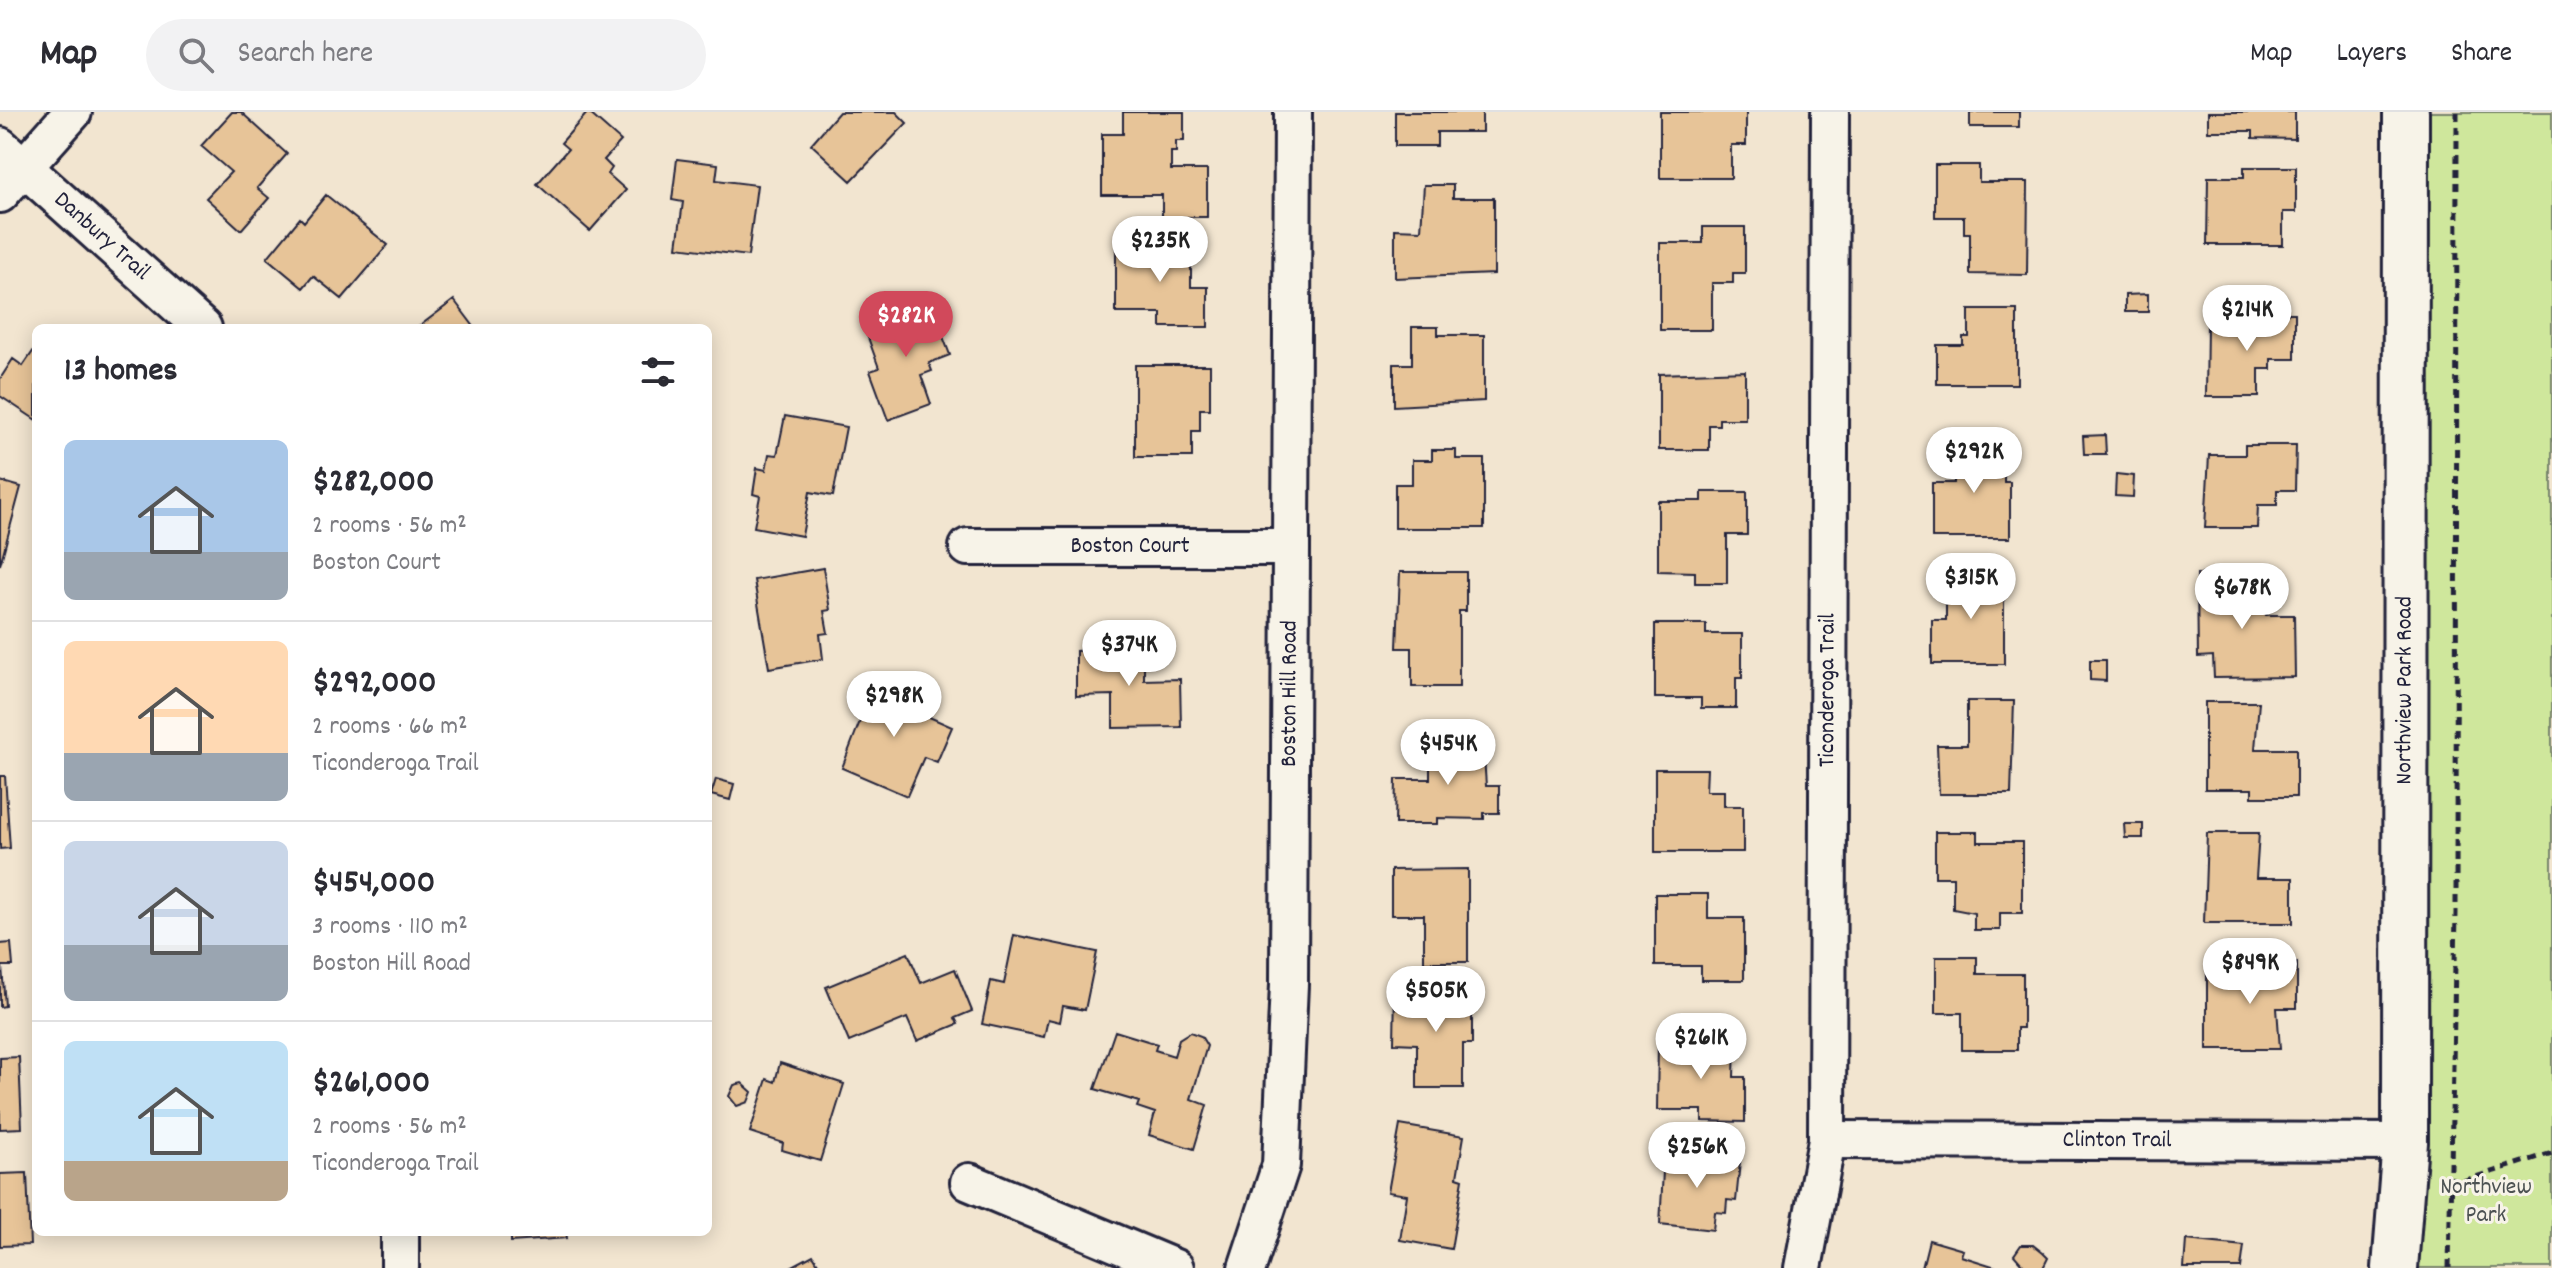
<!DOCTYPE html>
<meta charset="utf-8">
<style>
:root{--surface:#fff;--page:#f2f2f3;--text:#2b2b33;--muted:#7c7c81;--line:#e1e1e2;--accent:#d1495b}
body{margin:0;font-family:Dekko,sans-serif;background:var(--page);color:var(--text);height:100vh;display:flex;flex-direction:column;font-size:30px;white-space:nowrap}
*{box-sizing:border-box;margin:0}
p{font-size:26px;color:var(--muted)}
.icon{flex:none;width:44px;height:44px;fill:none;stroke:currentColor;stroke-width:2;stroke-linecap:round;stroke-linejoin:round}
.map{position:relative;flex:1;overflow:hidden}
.sheet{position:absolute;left:32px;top:212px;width:680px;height:912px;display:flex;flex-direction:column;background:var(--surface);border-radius:12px;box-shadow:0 4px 20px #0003}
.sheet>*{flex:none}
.price{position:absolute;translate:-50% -68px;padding:0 18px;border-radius:28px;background:#fff;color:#222;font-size:26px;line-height:52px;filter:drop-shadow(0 2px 4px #0008)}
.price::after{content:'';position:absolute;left:50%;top:48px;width:24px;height:18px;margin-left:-12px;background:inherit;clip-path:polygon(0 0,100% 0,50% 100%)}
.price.current{background:var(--accent);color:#fff}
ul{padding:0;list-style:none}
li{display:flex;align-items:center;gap:24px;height:200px;padding:0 32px}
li+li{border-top:2px solid var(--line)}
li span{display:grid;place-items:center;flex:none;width:224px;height:160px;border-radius:12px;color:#555}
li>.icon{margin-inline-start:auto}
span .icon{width:96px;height:96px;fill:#fffc;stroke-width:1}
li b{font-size:34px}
h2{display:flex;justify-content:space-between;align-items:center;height:96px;padding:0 32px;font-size:34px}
header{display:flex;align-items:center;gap:48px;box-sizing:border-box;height:112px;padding:0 40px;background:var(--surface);border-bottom:2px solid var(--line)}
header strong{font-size:38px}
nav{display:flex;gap:44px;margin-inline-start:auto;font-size:28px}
.search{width:560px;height:72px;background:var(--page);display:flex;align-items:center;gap:20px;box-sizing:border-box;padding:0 28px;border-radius:44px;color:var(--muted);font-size:30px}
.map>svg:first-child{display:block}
</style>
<header>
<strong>Map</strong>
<div class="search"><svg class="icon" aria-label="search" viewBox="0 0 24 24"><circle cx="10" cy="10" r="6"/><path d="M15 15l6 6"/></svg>Search here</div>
<nav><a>Map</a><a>Layers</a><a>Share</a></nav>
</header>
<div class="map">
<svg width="2552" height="1156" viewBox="0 0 2552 1156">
<rect width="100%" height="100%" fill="#f2e5d0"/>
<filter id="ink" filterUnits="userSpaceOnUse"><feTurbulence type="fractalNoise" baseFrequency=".0125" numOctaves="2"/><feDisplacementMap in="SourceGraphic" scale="16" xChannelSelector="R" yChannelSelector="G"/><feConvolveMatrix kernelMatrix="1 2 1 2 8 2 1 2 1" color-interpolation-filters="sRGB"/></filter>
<g filter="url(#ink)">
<!-- green -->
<path fill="#cfe79c" stroke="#78846c" stroke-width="2" d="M2429,0h123v1156h-134l7,-167z"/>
<!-- building -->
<path fill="#e7c498" stroke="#22223b" stroke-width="2" d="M232,0h9l46,42 -30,34 12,10 -28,32 -35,-32 25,-26 -30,-26z
M588,0l33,29 -17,19 8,8 -4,6 18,16 -36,41 -53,-47 31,-35 -7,-6z
M896,0l11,11 -56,58 -40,-37 28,-32z
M1123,0h61v29h-8v11h-5v18h36v47h-45v-22h-60v-61h21z
M1395,0h87v20h-45v14h-42z
M1660,0h86v33h-15v33h-71z
M1970,0h49v15h-49z
M2208,0h87v27l-42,-1v-7h-45z
M677,47l41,5 -2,16 41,5 -9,71 -71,-9 6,-45 -11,-2z
M1935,53h44v17h49l-1,93 -57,-1v-41h-6v-16h-29z
M2244,55h52v45h-13v33h-76l1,-68h36z
M1424,73h29v13h41v76l-99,4v-49l26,1z
M326,83l62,50 -46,54 -29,-23 -10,12 -36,-30 33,-40 4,4z
M1703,115h42v46h-12v10h-21v47h-52v-87h43z
M1116,131h75v44h17v40h-47v-14h-45z
M2148,182v18h-23v-17z
M454,188l21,28h-58z
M931,193l19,50 -21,8 3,8 -11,4 10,29 -43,16 -18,-49 9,-3 -14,-39z
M1969,198h48v74h-80v-39h26v-8h6z
M2252,201h43v46h-24v10h-12v28h-53l1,-72h45z
M1412,215h26v8h46v66l-90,5v-42h18z
M36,235v73l-36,-24v-17l13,-20 10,7z
M1135,253h75v44h-10v22h-8v26h-57z
M1745,259v48h-26v6h-10v25h-50v-76z
M785,304l61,11 -13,69 -23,-4 -8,44 -48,-9 6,-31 -7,-2 4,-26 9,2 3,-16 8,1z
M2105,323l1,19h-22l-1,-18z
M1954,331h50v39h6v56h-78v-55h22z
M2245,333h51l-1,45h-18v15h-19l-1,23h-52l4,-73h36z
M1432,338h24v9h28v69h-89v-44h17v-24h20z
M2116,362l18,2 -1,21 -18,-1z
M0,369l21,6 -21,78z
M1702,380h45v43h-20v48h-32v-11l-37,-1v-70h44z
M823,456l7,42 -6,1 4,22 -8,1 3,25 -54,9 -15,-88z
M1400,460h66v39h-7v76h-47v-39h-15z
M1946,462h58v90h-72v-44h14z
M2197,462h51v29l17,-1 1,13h28l1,62 -81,1 -1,-22 -15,1z
M1655,512h51v10h36v44h-6v30h-35v-10h-46z
M1144,534v34l36,-1 1,48 -68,1v-33l-37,1v-45z
M2090,548h16v21l-16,-1z
M877,565l40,19 -6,13 41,18 -15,35 -13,-5 -17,39 -65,-28z
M1967,589h47l-3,93h-72l-2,-49h30z
M2205,590h54l-4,47h41v48h-44v-8h-47z
M1430,629h53l3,45h13v27h-15v6l-47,-1v6h-42l1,-45h34z
M1655,657h52l-1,22h18v15h19v46h-88z
M0,664h5l5,72 -10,1z
M716,667l18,5 -4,16 -19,-5z
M2124,712h19v14h-18z
M1935,720h43v10h44v71h-22v17h-26v-17l-21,-4v-32h-18z
M2207,721h52l-3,45h37v45h-89z
M1468,757v93h-44v-47h-33v-45z
M1655,782h53v24h36v62h-43v-14h-46z
M1014,823l83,17 -12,58 -22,-4 -3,16 -12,-3 -4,18 -62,-13 9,-43 13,3z
M11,831l2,23h-11l3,40 -5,1v-63z
M908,841l13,30 34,-14 17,42 -17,7 3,6 -41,17 -10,-23 -58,24 -23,-55z
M1936,845h41v17h46v54h-6v22h-55v-37h-26z
M2251,851h46v45h-20l3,41h-73v-75h44z
M1395,879h77v53h-9v44h-46v-44l-23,-1z
M1115,919l42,13 -2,6 19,6 5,-17 11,-7 11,4 6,10 -16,53 16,6 -13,44 -45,-14 6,-22 -18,-6 2,-5 -44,-13z
M1658,930l77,1 -1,34h11v45l-43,-1v-11h-45z
M19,945l3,71 -22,1v-71z
M780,951l64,21 -24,77 -38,-11 1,-7 -33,-11 17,-53 8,3z
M742,971l10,9 -4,10 -11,4 -8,-10 5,-11z
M1400,1013l64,11 -7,41 6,2 -12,70 -51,-9 7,-45 -19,-3z
M1664,1042l76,8 -4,39 -9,-1 -1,13 -11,-1 -2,18 -53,-6z
M27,1061l3,72 -30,1v-72z
M511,1120h55l1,6 -56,4z
M1929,1128l34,10 -2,6 38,12h-77z
M2186,1128l58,6 -3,22h-57z
M2021,1133h12l10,8 5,5 -5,10h-15l-7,-5 -7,-8z
M813,1143l8,13h-32z"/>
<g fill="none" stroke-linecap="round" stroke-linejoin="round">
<!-- street casing -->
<g stroke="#22223b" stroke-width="42">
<g id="street">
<path id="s1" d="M0,34l203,182"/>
<path d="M0,82l73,-82"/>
<path id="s2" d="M968,435h323"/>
<path id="s3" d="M1827,1028l578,2"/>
<path d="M969,1070l206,86"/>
<path d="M400,1156v-36"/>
<path id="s4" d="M1247,1156l34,-103 8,-181 4,-872"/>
<path id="s5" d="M1803,1156l24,-128 3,-1028"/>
</g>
</g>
<!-- secondary casing -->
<g stroke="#22223b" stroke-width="50">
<g id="secondary">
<path id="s6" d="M2395,1156l10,-126 1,-1030"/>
</g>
</g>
<!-- path -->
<path stroke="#22223b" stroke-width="5" stroke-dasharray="8 6" stroke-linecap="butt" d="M2450,1073l102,-32
M2449,1156l7,-355 1,-801"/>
<!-- street -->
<use href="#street" stroke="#f7f3e8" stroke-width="36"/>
<!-- secondary -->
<use href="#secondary" stroke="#f7f3e8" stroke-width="44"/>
</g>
</g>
<g text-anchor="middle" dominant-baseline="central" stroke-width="6" stroke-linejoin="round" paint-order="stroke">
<!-- street labels -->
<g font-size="24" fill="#22223b" stroke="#f7f3e8">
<text stroke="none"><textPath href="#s1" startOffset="136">Danbury Trail</textPath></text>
<text stroke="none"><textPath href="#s2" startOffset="162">Boston Court</textPath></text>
<text stroke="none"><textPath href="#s6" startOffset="578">Northview Park Road</textPath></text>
<text stroke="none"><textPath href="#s5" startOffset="580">Ticonderoga Trail</textPath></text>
<text stroke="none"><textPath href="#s4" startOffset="580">Boston Hill Road</textPath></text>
<text stroke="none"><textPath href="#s3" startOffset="290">Clinton Trail</textPath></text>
</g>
<!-- park labels -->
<g font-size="24" fill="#4d5353" stroke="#f7f3e8">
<text x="2486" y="1076">Northview<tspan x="2486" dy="28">Park</tspan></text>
</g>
</g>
</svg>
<b class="price" style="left:1160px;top:172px">$235K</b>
<b class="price" style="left:2247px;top:241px">$214K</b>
<b class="price current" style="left:906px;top:247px">$282K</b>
<b class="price" style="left:1974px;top:383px">$292K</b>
<b class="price" style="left:1971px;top:509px">$315K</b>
<b class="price" style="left:2242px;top:519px">$678K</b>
<b class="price" style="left:1129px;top:576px">$374K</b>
<b class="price" style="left:894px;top:627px">$298K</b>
<b class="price" style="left:1448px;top:675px">$454K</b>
<b class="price" style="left:2250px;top:894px">$849K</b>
<b class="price" style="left:1436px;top:922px">$505K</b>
<b class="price" style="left:1701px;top:969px">$261K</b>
<b class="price" style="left:1697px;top:1078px">$256K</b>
<section class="sheet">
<h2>13 homes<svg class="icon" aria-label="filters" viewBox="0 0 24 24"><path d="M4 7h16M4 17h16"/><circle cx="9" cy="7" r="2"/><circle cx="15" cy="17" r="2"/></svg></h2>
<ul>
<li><span style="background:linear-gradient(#a9c7e8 70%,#9aa5b1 0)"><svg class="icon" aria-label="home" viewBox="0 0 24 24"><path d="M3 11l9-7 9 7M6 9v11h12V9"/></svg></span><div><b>$282,000</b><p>2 rooms · 56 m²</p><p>Boston Court</p></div></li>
<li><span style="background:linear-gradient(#ffd9b3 70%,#9aa5b1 0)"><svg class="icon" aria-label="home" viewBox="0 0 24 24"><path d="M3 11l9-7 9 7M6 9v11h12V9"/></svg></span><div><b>$292,000</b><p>2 rooms · 66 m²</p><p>Ticonderoga Trail</p></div></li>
<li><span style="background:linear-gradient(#c9d6e8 65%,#9aa5b1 0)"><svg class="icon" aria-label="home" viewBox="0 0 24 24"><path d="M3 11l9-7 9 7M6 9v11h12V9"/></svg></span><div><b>$454,000</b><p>3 rooms · 110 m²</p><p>Boston Hill Road</p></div></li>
<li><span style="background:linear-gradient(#bfe0f5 75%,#b9a48a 0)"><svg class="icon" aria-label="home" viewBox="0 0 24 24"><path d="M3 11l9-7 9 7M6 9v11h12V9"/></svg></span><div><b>$261,000</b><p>2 rooms · 56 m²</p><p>Ticonderoga Trail</p></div></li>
</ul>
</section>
</div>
